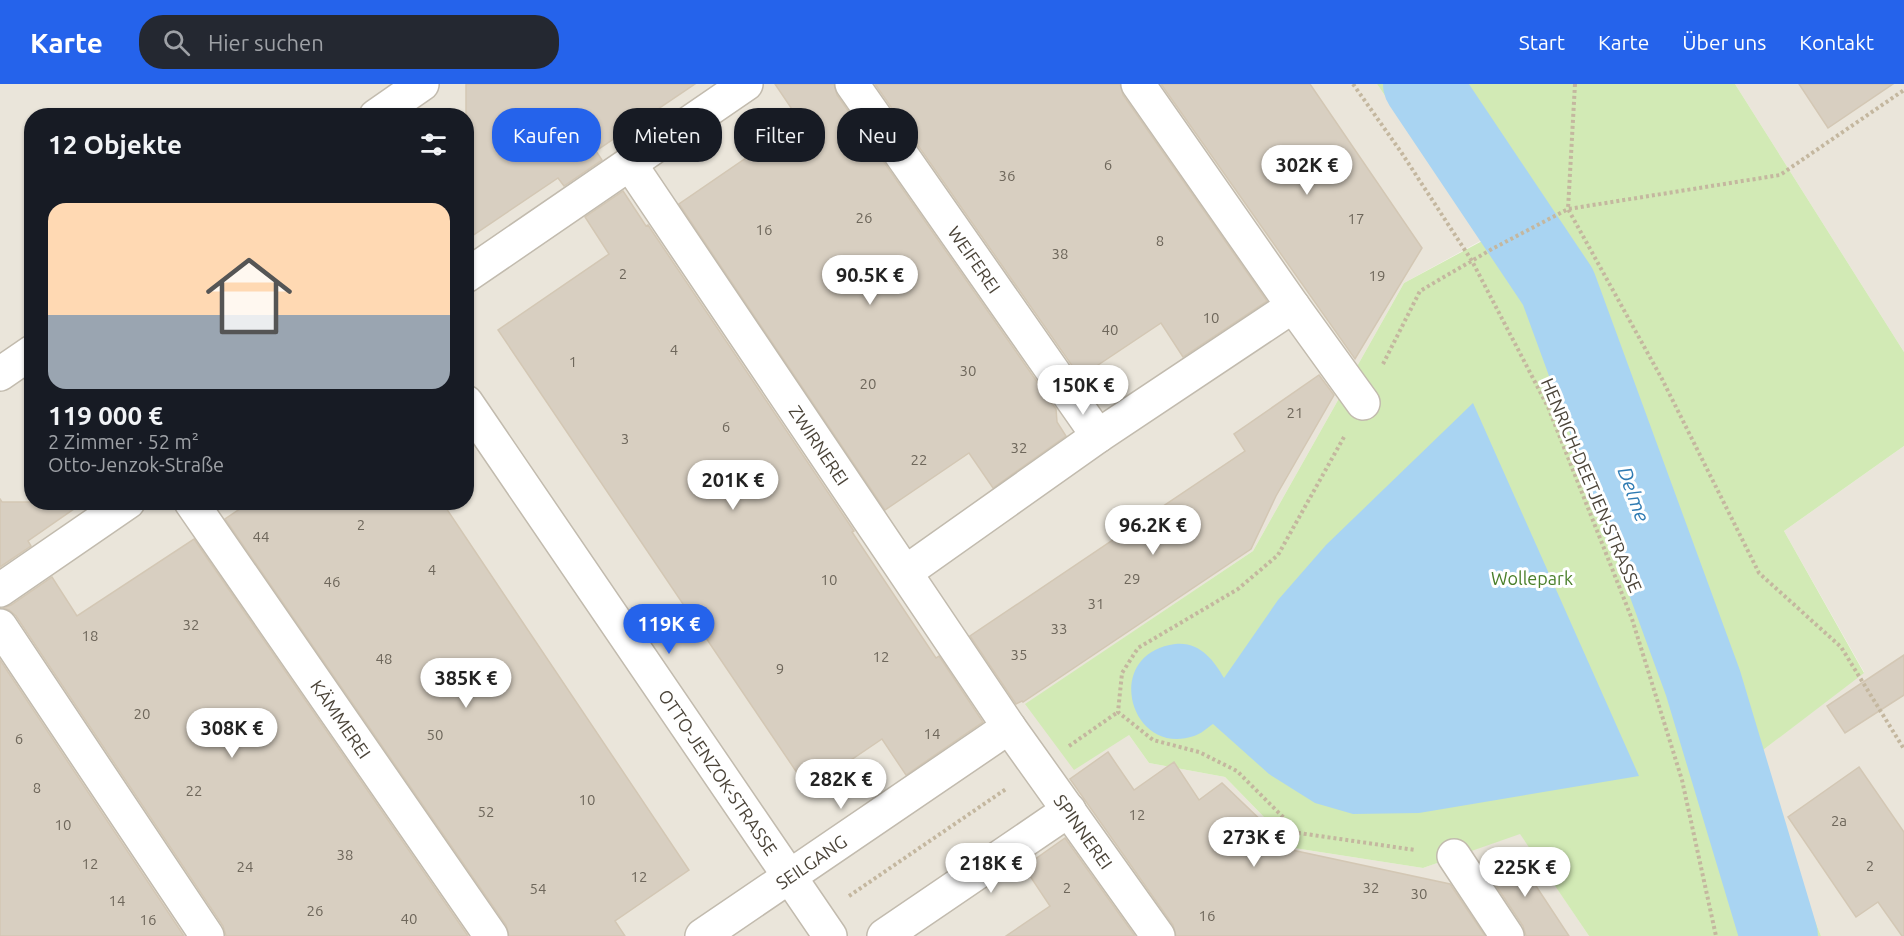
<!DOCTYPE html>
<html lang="de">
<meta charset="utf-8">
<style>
:root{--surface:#171b24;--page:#242831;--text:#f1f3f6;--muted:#9ea1a6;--accent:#2563eb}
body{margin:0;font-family:Ubuntu,sans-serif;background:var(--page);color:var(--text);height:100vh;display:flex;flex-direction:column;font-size:22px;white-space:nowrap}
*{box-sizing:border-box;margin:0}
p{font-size:20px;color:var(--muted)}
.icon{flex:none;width:33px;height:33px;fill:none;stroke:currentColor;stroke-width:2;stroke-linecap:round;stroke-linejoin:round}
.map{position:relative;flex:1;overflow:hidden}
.panel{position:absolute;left:24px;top:24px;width:450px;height:402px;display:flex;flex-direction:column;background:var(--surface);border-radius:24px;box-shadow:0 2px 4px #0004}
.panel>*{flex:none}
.guide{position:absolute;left:492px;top:24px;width:570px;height:54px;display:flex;gap:12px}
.price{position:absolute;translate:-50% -51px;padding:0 14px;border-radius:21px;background:#fff;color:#222;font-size:20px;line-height:39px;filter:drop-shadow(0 2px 3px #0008)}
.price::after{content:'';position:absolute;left:50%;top:36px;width:18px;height:14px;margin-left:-9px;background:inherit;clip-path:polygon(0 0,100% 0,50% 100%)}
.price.active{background:var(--accent);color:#fff}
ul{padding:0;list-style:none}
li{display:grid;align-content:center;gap:12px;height:318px;padding:0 24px}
li span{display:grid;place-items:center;height:186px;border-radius:18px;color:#555}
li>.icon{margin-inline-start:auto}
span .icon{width:108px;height:108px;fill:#fffc;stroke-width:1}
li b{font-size:26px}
h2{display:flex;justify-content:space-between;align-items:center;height:72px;padding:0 24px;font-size:26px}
.pill{padding:0 21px;border-radius:24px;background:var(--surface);box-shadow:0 2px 4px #0004;font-size:21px;line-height:54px}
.pill.active{background:var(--accent);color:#fff}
header{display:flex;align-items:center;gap:36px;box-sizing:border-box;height:84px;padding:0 30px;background:var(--accent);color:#fff}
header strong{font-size:28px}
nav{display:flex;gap:33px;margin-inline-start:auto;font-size:21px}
.search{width:420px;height:54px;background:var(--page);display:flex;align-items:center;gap:15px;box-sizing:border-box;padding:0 21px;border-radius:24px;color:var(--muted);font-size:22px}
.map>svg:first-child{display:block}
</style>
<header>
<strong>Karte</strong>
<div class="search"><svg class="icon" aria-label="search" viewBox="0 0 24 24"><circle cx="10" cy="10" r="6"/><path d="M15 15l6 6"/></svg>Hier suchen</div>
<nav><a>Start</a><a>Karte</a><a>Über uns</a><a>Kontakt</a></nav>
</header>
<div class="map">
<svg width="1904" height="852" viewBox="0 0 1904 852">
<rect width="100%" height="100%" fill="#f6f3ec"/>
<!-- residential -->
<path fill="#eae5da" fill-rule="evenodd" d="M0,0h1377l107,155 -80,44 -151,268 -227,153 103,31 20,28 76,14 69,71 129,20 97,-35 69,103h-1589zM32,32h434v386h-434z
M1735,0h169v268z
M1904,362v490h-83l-71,-176 114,-88 -80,-141z"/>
<!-- green -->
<path fill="#d2eab5" d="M1377,0h358l169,268v94l-120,85 80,142 -114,87 71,176h-232l-69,-102 -97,34 -129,-20 -69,-71 -76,-14 -20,-28 -55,35 -49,-66 228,-153 151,-268 80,-43z"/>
<!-- water -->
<path fill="#a9d4f2" d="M1473,319l166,373 -220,37 -66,1 -38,-11 -46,-29 -56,-50c-6,4 -12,10 -19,12 -64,22 -93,-82 -19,-92 24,-3 39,16 49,34l54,-78 48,-55z"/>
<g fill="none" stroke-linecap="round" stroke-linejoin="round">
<!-- river -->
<path stroke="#a9d4f2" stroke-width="78" d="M1422,0l136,203 145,396 76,253"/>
</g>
<!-- building -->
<path fill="#d8cfc1" stroke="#d3c7b4" stroke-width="1.5" d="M466,0h229l-99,67 6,9 -38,26 -6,-8 -92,62z
M775,0h59l3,11 219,314 1,13 9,14 -73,52 -24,-35 -84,57 -206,-306 121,-83z
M875,0h245l3,11 144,206 -84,56 -22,-34 -81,54z
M1161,0h149l112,164 -67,111z
M1799,0h94l-65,44z
M623,107l23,35 2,-1 206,306 -2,1 84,126 3,-2 44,66 -77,53 -24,-36 -74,50 -310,-459 111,-76 -24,-37z
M1319,291l15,20 -58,101 -25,53 -228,153 -1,-1 -6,3 -46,-68 275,-185 -11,-17z
M0,415l2,3h82l-56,39 3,5 -31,21z
M250,418h192l247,368 -74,51 10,15h-116l-3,-11 -281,-406z
M194,455l274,397h-242l-3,-10 -207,-310 -7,-6 -6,-2 8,-3 41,-28 25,39z
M1904,571v40l-59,38 -18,-27z
M0,576l184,276h-184z
M1108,668l26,38 40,-28 25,38 23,-17 70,67 158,34 35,52h-309l-3,-11 -103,-146z
M1859,683l45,65v104h-2l-24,-34 -22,15 -68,-100z
M1065,754l70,98h-129l44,-30 -26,-39z
M1513,767l25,38 31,47h-43l-3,-10 -38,-57z"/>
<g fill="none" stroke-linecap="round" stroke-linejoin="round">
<!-- minor casing -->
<g stroke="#c2bbae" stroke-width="36">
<g id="minor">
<path id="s1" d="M852,0l246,352"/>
<path d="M1138,0l155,222 70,97"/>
<path d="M376,32l46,-32"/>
<path id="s2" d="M630,80l379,563 149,209"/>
<path d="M466,192l280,-192"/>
<path d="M0,290l32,-22"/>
<path id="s3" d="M466,318l364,534"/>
<path id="s4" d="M191,418l300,434"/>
<path d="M906,488l192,-136 195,-130"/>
<path d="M0,506l128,-88"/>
<path d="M0,542l207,310"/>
<path d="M1454,772l53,80"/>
<path id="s5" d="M702,852l307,-209"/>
<path d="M884,852l185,-126"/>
</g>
</g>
<!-- path -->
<path stroke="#c4b79f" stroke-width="4" stroke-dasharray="3 3" stroke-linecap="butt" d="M1353,0l48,68 71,109 76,146 84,212 50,161 34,156
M1575,0l-7,125 94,170 97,194 82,74 63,102
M1383,280l37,-73 72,-42 76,-40 212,-34 124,-85
M1344,353l-66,118 -40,34 -100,59 -16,25 -4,39 35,28 46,12 38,19 62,62 116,17
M1069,662l49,-34
M849,812l157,-107"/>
<!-- minor -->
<use href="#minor" stroke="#fff" stroke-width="33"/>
</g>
<g text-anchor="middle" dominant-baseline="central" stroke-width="6" stroke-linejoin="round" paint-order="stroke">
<!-- number labels -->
<g font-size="15" fill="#6e675b">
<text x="1108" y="80">6</text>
<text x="1007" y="91">36</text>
<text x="864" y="133">26</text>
<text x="1356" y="134">17</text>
<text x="764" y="145">16</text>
<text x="1160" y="156">8</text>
<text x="1060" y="169">38</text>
<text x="623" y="189">2</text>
<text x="1377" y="191">19</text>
<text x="1211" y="233">10</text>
<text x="1110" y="245">40</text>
<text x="674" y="265">4</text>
<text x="573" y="277">1</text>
<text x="968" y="286">30</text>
<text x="868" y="299">20</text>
<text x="1295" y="328">21</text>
<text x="726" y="342">6</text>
<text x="625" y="354">3</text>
<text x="1019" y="363">32</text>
<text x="919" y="375">22</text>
<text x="361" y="440">2</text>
<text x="261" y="452">44</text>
<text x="432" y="485">4</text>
<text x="1132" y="494">29</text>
<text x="829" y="495">10</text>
<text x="332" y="497">46</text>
<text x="1096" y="519">31</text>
<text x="191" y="540">32</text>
<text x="1059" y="544">33</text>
<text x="90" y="551">18</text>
<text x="1019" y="570">35</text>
<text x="881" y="572">12</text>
<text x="384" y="574">48</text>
<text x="780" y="584">9</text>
<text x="142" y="629">20</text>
<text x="932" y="649">14</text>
<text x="435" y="650">50</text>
<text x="19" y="654">6</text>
<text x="37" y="703">8</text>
<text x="194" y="706">22</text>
<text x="587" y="715">10</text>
<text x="486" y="727">52</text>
<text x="1137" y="730">12</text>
<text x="1839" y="736">2a</text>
<text x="63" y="740">10</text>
<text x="345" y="770">38</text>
<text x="90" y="779">12</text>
<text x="1870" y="781">2</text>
<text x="245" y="782">24</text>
<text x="639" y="792">12</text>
<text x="1067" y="803">2</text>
<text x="1371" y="803">32</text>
<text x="538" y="804">54</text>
<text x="1419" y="809">30</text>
<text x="117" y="816">14</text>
<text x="315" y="826">26</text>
<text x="1207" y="831">16</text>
<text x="409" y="834">40</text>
<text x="148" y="835">16</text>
</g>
<!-- street labels -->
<g font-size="18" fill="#4b4439" stroke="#fff">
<text stroke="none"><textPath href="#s1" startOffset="214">WEIFEREI</textPath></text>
<text stroke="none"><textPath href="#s2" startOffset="339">ZWIRNEREI</textPath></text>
<text transform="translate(1592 401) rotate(67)">HENRICH-DEETJEN-STRASSE</text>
<text stroke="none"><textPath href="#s4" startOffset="264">KÄMMEREI</textPath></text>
<text stroke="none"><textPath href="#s3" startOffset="448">OTTO-JENZOK-STRASSE</textPath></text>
<text stroke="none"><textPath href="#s2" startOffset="807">SPINNEREI</textPath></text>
<text stroke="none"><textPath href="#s5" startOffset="132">SEILGANG</textPath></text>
</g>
<!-- park labels -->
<g font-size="18" fill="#4a7f2a" stroke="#fff">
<text x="1532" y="494">Wollepark</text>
</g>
<!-- water labels -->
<g font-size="20" font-style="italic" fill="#2e7ab2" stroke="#fff">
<text transform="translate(1634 410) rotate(70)">Delme</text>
</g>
</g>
</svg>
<b class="price" style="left:1307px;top:112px">302K €</b>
<b class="price" style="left:870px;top:222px">90.5K €</b>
<b class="price" style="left:1083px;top:332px">150K €</b>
<b class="price" style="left:733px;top:427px">201K €</b>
<b class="price" style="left:1153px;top:472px">96.2K €</b>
<b class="price active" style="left:669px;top:571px">119K €</b>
<b class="price" style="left:466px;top:625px">385K €</b>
<b class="price" style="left:232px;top:675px">308K €</b>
<b class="price" style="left:841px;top:726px">282K €</b>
<b class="price" style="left:1254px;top:784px">273K €</b>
<b class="price" style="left:991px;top:810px">218K €</b>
<b class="price" style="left:1525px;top:814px">225K €</b>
<div class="guide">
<a class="pill active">Kaufen</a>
<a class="pill">Mieten</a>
<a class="pill">Filter</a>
<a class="pill">Neu</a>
</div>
<section class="panel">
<h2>12 Objekte<svg class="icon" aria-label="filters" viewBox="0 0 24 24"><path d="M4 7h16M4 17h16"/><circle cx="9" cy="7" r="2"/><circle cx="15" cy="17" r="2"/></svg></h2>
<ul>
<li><span style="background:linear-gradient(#ffd9b3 60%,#9aa5b1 0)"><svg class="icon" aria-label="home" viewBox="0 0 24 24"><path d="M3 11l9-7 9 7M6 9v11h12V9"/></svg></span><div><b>119 000 €</b><p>2 Zimmer · 52 m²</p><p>Otto-Jenzok-Straße</p></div></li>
</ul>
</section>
</div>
